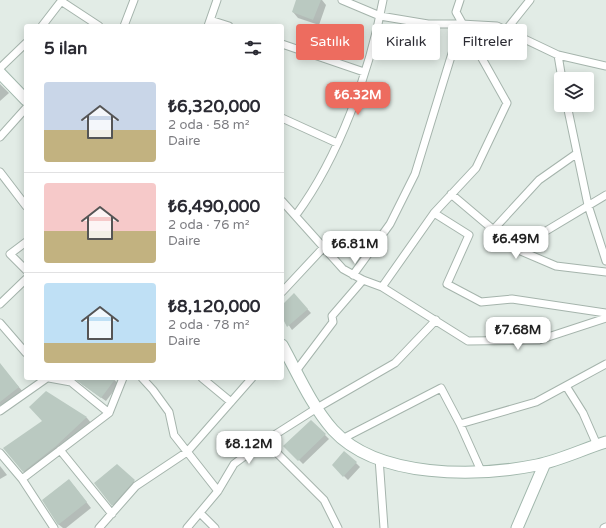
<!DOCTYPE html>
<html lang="tr">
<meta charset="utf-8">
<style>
:root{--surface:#fff;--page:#f7f7f7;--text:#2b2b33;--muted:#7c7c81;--line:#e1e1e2;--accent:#ed6c5f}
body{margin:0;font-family:"Varela Round",sans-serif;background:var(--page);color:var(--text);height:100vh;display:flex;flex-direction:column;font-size:15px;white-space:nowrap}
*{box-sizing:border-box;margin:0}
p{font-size:13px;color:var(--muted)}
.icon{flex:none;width:22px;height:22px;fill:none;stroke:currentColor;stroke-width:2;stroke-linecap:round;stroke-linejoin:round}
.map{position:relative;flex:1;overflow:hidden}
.sheet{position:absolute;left:24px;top:24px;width:260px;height:356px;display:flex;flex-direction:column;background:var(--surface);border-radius:4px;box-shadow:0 2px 10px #0003}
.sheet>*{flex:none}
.guide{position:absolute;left:296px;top:24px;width:250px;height:36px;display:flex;gap:8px}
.buttons{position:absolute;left:554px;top:72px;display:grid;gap:8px}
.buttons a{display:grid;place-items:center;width:40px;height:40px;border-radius:4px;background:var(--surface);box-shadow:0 2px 10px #0003;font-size:20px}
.price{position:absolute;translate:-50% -34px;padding:0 9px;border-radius:8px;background:#fff;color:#222;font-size:13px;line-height:26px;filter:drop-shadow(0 1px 2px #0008)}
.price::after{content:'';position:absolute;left:50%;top:24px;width:12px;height:9px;margin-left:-6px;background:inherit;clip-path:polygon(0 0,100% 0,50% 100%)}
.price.current{background:var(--accent);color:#fff}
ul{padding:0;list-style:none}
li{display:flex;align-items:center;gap:12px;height:100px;padding:0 20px}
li+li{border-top:1px solid var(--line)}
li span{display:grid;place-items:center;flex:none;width:112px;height:80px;border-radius:4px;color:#555}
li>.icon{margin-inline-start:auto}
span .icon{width:48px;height:48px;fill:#fffc;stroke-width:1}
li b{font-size:17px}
h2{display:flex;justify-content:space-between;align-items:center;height:48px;padding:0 20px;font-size:17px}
.pill{padding:0 14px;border-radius:4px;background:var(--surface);box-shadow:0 2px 10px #0003;font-size:14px;line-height:36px}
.pill.current{background:var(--accent);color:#fff}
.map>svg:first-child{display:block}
</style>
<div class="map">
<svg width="606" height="528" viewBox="0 0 606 528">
<rect width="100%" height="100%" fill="#e2ece6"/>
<!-- shadow -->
<path fill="#0003" d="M297,0h25l4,5 -7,20 -21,-7 -5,-6z
M0,84l9,9 -9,8z
M298,299l13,14 -19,17 -10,-15v-9z
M0,365l24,28 -20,16 -4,-4z
M80,378h32l7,6 -13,17 -24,-17z
M46,392l41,26 5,6 -63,53 -6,-6 20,-49z
M311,421l18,18 -26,25 -18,-18z
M356,463l4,4 -12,13 -15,-15z
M117,465l23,22 -22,24 -5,-6z
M0,466l7,9 -7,4z
M74,486l17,22 -25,20h-3l-5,-4z"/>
<!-- building -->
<path fill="#bac9c1" d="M296,0h25l-8,20 -21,-8z
M294,293l14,16 -21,18 -5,-10v-12z
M0,363l19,24 -19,15z
M79,378h37l-15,20 -25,-18z
M46,391l41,26 -31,29 -33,26 -20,-24 39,-27 -13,-14z
M311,420l15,14 -28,27 -15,-15z
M344,451l13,11 -14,15 -11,-12z
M117,464l18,16 -23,26 -18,-23z
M69,479l18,23 -29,23 -16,-25z"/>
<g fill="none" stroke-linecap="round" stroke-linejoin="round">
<!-- street casing -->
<g stroke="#a5b4ac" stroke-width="9">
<path id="street" d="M342,0l38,16 48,8h33l36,2 61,29 48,11
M61,1l38,25
M210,20l19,6
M42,26l20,-26
M124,26l10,-26
M208,26l9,-26
M506,30l24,-30
M282,44l82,28
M558,55l4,24
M0,68l26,-25
M567,105l21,100 18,56
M282,118l55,25
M0,137l26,-29
M0,172l26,34
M451,194l65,55 40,17 50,6
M282,201l61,68 20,11 19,7 86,54 71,-1 67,-22
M434,213l35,22 -22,49 34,18 31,-3 94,14
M296,215c43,-58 74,-144 87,-215
M493,230l46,-50 37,-26
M26,242l-16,12 16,16
M516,249l90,-54
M353,275l37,-51 25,-50 46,-150
M382,287l52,-74 42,-45 31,-65 -51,-91 4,-12
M282,292l42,-45
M0,304l26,-25
M0,323l26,30
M296,371l37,-49 -1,-6 31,-36
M49,378l22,4 38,31
M142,378l11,12 16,22 5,23 44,56
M202,378l29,24
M566,386l17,27 14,32
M0,411l47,-33
M460,424l76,-22 70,-38
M342,439l99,-51 19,36 22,49
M265,441l59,59 14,28
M60,450l52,64
M0,453l22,26 32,49
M379,458l5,70
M22,479l87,-66 14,-35
M200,513l15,15
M99,528l37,-42 51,-34 65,-74
M187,528l31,-37 16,-27 31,-23 52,-33 78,-45 41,-43
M604,528l2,-1"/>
</g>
<!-- secondary casing -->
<g stroke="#a1b7ac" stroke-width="13">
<path id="secondary" d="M0,73l26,27
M282,345c16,29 29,60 51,85 45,49 144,47 204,35 24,-5 46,-16 69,-23
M517,528l28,-65"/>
</g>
<!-- street -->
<use href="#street" stroke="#fff" stroke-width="7"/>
<!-- secondary -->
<use href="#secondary" stroke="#fff" stroke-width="11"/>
</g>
</svg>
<div class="buttons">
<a><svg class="icon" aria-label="layers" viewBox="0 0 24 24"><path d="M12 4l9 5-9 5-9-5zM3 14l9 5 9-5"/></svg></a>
</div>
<b class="price current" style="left:358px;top:116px">₺6.32M</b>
<b class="price" style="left:516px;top:260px">₺6.49M</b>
<b class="price" style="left:355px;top:265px">₺6.81M</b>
<b class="price" style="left:518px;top:351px">₺7.68M</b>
<b class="price" style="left:249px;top:465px">₺8.12M</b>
<div class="guide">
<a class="pill current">Satılık</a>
<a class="pill">Kiralık</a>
<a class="pill">Filtreler</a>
</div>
<section class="sheet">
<h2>5 ilan<svg class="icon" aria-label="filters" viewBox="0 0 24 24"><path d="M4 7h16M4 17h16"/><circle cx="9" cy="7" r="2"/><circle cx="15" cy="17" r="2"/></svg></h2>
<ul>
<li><span style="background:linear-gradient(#c9d6e8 60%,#c2b280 0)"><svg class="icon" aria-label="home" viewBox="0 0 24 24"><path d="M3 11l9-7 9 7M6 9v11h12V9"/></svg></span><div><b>₺6,320,000</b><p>2 oda · 58 m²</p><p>Daire</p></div></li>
<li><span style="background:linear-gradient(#f6c9c9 60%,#c2b280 0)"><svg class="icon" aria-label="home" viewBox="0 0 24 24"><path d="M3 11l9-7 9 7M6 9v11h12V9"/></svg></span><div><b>₺6,490,000</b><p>2 oda · 76 m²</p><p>Daire</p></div></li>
<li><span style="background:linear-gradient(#bfe0f5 75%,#c2b280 0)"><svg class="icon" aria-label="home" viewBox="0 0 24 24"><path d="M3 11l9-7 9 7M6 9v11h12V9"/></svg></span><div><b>₺8,120,000</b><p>2 oda · 78 m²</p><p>Daire</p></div></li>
</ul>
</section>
</div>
